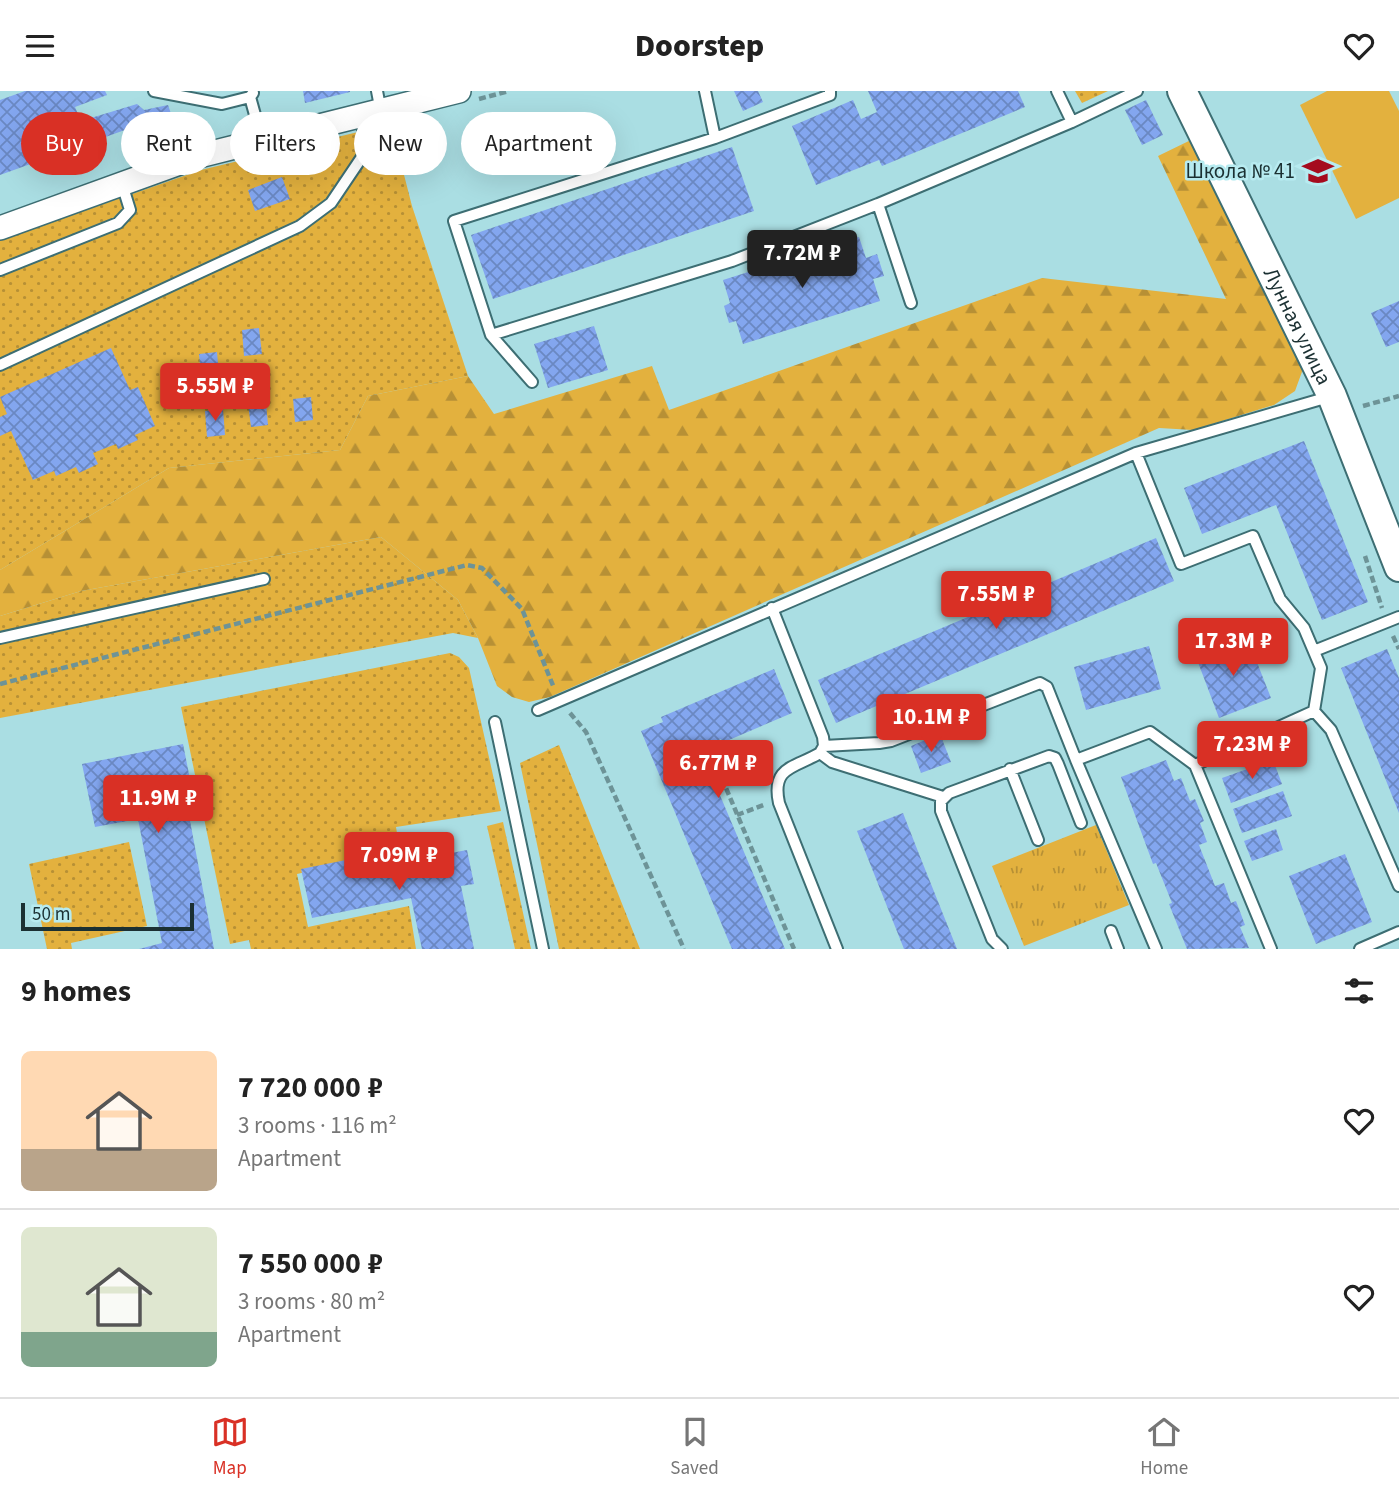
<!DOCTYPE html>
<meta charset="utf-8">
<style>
:root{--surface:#fff;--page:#f6f6f6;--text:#222;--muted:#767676;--line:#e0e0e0;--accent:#d93025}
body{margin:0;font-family:"Source Sans 3",sans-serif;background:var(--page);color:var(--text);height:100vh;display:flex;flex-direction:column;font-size:26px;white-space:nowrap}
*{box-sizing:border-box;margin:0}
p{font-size:23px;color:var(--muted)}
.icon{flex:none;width:38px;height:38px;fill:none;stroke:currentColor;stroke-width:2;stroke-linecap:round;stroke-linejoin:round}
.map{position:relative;height:858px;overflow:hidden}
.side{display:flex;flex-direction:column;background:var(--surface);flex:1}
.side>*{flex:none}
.hud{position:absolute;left:21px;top:21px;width:700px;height:63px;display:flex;gap:14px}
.scale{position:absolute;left:21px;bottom:18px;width:173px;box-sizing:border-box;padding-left:7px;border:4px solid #1b3032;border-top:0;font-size:19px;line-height:24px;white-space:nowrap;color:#1b3032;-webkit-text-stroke:5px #b7ebf0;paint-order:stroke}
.price{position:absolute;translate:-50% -60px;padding:0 16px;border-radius:7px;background:var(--accent);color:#fff;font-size:23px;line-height:46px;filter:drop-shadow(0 2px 4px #0008)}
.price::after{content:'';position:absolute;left:50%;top:42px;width:21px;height:16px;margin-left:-10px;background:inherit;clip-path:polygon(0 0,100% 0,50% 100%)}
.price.current{background:#222;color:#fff}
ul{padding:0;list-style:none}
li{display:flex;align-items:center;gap:21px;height:175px;padding:0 21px}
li+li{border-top:2px solid var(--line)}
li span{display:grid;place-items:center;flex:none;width:196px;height:140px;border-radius:10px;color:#555}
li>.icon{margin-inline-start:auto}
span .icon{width:84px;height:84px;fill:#fffc;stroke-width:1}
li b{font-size:30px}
h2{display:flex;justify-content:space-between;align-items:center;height:84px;padding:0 21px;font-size:30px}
.tag{padding:0 24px;border-radius:32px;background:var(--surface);box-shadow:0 7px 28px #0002;font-size:24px;line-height:63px}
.tag.current{background:var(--accent);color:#fff}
header{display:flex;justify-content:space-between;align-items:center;height:91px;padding:0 21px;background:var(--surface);font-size:32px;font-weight:800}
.tab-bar{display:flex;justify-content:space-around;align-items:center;height:98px;border-top:2px solid var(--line);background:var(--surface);font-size:19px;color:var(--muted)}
.tab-bar a{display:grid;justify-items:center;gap:4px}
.tab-bar .current{color:var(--accent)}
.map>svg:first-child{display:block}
</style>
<header><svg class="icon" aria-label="menu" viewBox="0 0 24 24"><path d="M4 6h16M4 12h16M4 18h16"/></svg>Doorstep<svg class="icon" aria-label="heart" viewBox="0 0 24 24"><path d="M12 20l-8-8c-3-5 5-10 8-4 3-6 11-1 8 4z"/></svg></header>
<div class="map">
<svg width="1399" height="858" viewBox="0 0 1399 858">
<defs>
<pattern id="grass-dots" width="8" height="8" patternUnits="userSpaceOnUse" patternTransform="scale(1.75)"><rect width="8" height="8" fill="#e3b13e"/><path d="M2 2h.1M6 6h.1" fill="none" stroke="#b79035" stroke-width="1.8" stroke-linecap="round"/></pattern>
<pattern id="forest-firs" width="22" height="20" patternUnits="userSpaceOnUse" patternTransform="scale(1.75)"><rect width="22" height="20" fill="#e3b13e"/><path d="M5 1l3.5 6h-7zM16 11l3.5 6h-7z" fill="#b79035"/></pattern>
<pattern id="park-tufts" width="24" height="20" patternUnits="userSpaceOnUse" patternTransform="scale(1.75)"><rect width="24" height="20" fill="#e3b13e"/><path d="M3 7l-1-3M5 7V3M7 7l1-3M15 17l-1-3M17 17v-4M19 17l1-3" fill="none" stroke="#b79035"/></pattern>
<pattern id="building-cross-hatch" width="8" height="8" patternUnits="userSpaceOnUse" patternTransform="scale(1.75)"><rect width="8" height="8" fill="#83a6ef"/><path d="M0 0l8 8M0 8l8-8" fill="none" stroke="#6a88c2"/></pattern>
</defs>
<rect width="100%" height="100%" fill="#aadee3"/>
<!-- grass -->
<path fill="url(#grass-dots)" d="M1075,0h33l-26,12z
M391,33l21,82 56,170 -100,20 -28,54 -171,18 -169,102v-330l201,-70z
M381,446l77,63 20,38 -25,-5 -453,85v-102l81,-25z
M450,562l9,4 10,11 32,143 -105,16 4,24 -103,23 11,53 101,-21 7,43h-165l-2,-9 -19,4 -49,-237z
M559,654l81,204h-81l-39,-186z
M503,731l28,127h-16l-28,-123z
M129,751l18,84 -76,17 1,6h-25l-18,-85z"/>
<!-- forest -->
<path fill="url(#forest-firs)" d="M1195,47l108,231 -8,22 -21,14 -81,25 -34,-2 -609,269 -21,5 -17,-5 -15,-11 -19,-48 -20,-38 -77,-63 -300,54 -81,25v-46l169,-102 171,-18 28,-54 100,-20 26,38 158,-48 17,44 373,-132 184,21 -68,-143z"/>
<!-- park -->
<path fill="url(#park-tufts)" d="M1096,734l33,80 -105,41 -32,-80z"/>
<!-- pitch -->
<path fill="#e3b13e" d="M1327,0h62l10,20v87l-43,21 -56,-114z"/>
<!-- building -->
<path fill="url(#building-cross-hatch)" d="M25,0h80l2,4 -32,12 6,14 56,-17 7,6 24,-5 9,26 -23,7 -7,-16 -147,53v-75z
M303,0h47v1l-45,11z
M734,0h24l5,11 -20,9z
M868,0h150l7,16 -143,59 -3,-6 -63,25 -24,-59 61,-26 8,19 16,-7z
M1146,9l17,35 -21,10 -17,-35z
M732,56l22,64 -261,88 -22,-64z
M282,86l8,22 -35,12 -7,-21z
M859,146l7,21 11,-4 7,22 -11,3 7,22 -137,43 -7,-23 -7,2 -5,-17 6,-3 -7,-23z
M1399,210v41l-13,5 -15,-34z
M594,235l14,44 -60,18 -14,-44z
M259,237l3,26 -18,2 -2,-26z
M111,257l19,42 8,-3 17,39 -20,9 3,5 -20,9 -2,-5 -23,9 5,11 -19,9 -3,-6 -20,9 -2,-5 -21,9 -22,-49 -11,5v-19l7,-3 -7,-17z
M217,261l2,23 -18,1 -2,-22z
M311,306l2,23 -18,2 -2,-23z
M266,312l2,22 -17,2 -3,-23z
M223,318l2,26 -18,2 -2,-26z
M1304,350l64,161 -46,18 -46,-115 -74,29 -18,-46z
M1156,447l18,43 -338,142 -18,-43z
M1247,546l24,61 -52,20 -23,-61z
M1149,555l12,43 -75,21 -12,-43z
M1387,558l12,29v135l-58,-145z
M774,578l18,44 -70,30 -1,-4 -21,9 85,201h-53l-91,-218 22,-9 -2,-5z
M940,643l11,28 -30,11 -10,-27z
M183,653l13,65 -8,1 26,139h-75l23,-6 -24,-124 -43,8 -13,-63z
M1166,669l8,21 7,-3 9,23 5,-2 9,22 -4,2 7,19 -8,3 16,41 9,-3 7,20 5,-2 9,24 -5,2 9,21 -62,1 -18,-45 3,-1 -16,-40 -3,1 -32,-87z
M1273,669l9,24 -51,19 -9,-25z
M1283,700l9,25 -50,17 -9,-24z
M903,722l16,41 38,95h-53l-47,-118z
M1276,738l7,21 -31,11 -8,-20z
M401,758l3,13 63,-12 7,34 -13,2 13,63h-52l-11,-51 -99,20 -11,-49z
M1345,763l27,68 -56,22 -27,-68z"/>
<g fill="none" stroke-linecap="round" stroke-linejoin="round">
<!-- service casing -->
<g stroke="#3d6e73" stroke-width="14">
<path id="service" d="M154,0l68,13 28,-7
M377,0l4,21
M1057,0l15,31 65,-31
M253,2l-3,4 12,43
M715,47l115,-43v-4
M878,113l33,99
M0,179l118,-47 12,-13 -8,-26
M491,244l241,-74 146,-57 194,-82
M0,274l300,-139 31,-23 35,-52 -5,-35
M532,291l-41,-47 -37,-114 261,-83 -10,-47
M1136,362l45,111 72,-28 27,63 24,29 17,40 -7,43 17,19 68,156
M772,517l51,129 1,9 -4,7c-25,15 -49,13 -41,50l58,146
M0,547l264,-59
M1314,560l85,-34
M538,619l598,-257 196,-57
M495,631l48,227
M824,655l55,-3 12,-2 149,-58 7,4 29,73
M820,662l12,9 111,35
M1195,674l119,-54
M1010,678l28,71
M1111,840l7,18
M1002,858l-10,-10 -51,-128v-10l8,-8 100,-37 6,2 3,6 23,59
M1156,858l-80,-189 74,-28 45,33 76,184
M1360,858l39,-17"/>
</g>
<!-- minor casing -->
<g stroke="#3d6e73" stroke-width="26">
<path id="minor" d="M0,137l199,-72 260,-65"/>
</g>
<!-- tertiary casing -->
<g stroke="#3d6e73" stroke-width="32">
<g id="tertiary">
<path id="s1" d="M1182,0l150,305 67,171"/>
</g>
</g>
<!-- path -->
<path stroke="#6d9397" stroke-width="4.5" stroke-dasharray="7 3.5" stroke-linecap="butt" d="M479,8l30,-8
M1363,315l36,-10
M1365,465l17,52
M1393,545l6,13
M0,593l467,-119 15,3 40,41 32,79
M570,622l16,19 98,217
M718,678l76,180
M737,724l29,-11"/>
<!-- service -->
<use href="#service" stroke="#fff" stroke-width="10"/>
<!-- minor -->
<use href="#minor" stroke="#fff" stroke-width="23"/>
<!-- tertiary -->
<use href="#tertiary" stroke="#fff" stroke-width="28"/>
</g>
<!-- icons -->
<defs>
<g id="school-bare" transform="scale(2.415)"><path d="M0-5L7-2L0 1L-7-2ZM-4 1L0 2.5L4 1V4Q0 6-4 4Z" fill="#a50b1e" stroke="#b7ebf0" stroke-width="2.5" paint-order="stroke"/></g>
</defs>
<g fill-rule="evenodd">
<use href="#school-bare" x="1318" y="80"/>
</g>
<g text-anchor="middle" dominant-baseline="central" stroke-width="5" stroke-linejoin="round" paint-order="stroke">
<!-- poi labels -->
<g font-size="21" fill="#1b3032" stroke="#b7ebf0" text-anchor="end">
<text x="1295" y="80">Школа № 41</text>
</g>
<!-- street labels -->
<g font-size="21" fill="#1b3032" stroke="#b7ebf0">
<text stroke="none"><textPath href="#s1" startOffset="262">Лунная улица</textPath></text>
</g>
</g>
</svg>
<div class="scale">50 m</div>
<b class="price current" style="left:802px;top:199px">7.72M ₽</b>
<b class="price" style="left:215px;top:332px">5.55M ₽</b>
<b class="price" style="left:996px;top:540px">7.55M ₽</b>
<b class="price" style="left:1233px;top:587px">17.3M ₽</b>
<b class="price" style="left:931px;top:663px">10.1M ₽</b>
<b class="price" style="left:1252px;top:690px">7.23M ₽</b>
<b class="price" style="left:718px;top:709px">6.77M ₽</b>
<b class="price" style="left:158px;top:744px">11.9M ₽</b>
<b class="price" style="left:399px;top:801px">7.09M ₽</b>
<div class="hud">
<a class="tag current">Buy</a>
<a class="tag">Rent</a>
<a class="tag">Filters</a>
<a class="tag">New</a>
<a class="tag">Apartment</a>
</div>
</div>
<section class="side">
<h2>9 homes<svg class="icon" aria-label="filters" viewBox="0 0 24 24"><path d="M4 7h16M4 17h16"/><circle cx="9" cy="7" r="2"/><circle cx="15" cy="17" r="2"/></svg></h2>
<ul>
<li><span style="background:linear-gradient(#ffd9b3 70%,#b9a48a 0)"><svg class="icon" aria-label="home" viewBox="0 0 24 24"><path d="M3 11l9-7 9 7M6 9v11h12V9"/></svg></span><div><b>7 720 000 ₽</b><p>3 rooms · 116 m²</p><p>Apartment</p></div><svg class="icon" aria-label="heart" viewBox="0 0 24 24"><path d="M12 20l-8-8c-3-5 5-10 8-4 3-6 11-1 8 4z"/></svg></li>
<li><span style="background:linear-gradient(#dfe7d0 75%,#7fa58c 0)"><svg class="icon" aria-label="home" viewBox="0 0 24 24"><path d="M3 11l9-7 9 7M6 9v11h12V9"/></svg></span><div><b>7 550 000 ₽</b><p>3 rooms · 80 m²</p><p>Apartment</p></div><svg class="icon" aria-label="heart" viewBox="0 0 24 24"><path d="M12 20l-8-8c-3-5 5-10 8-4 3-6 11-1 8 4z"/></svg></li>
</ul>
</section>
<nav class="tab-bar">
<a class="current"><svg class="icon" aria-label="map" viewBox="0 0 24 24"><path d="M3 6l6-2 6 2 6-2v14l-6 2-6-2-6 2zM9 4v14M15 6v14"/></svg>Map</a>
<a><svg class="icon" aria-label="saved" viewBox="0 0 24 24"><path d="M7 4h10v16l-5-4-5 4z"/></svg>Saved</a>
<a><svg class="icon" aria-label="home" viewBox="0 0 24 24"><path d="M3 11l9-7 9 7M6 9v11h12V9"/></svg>Home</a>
</nav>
